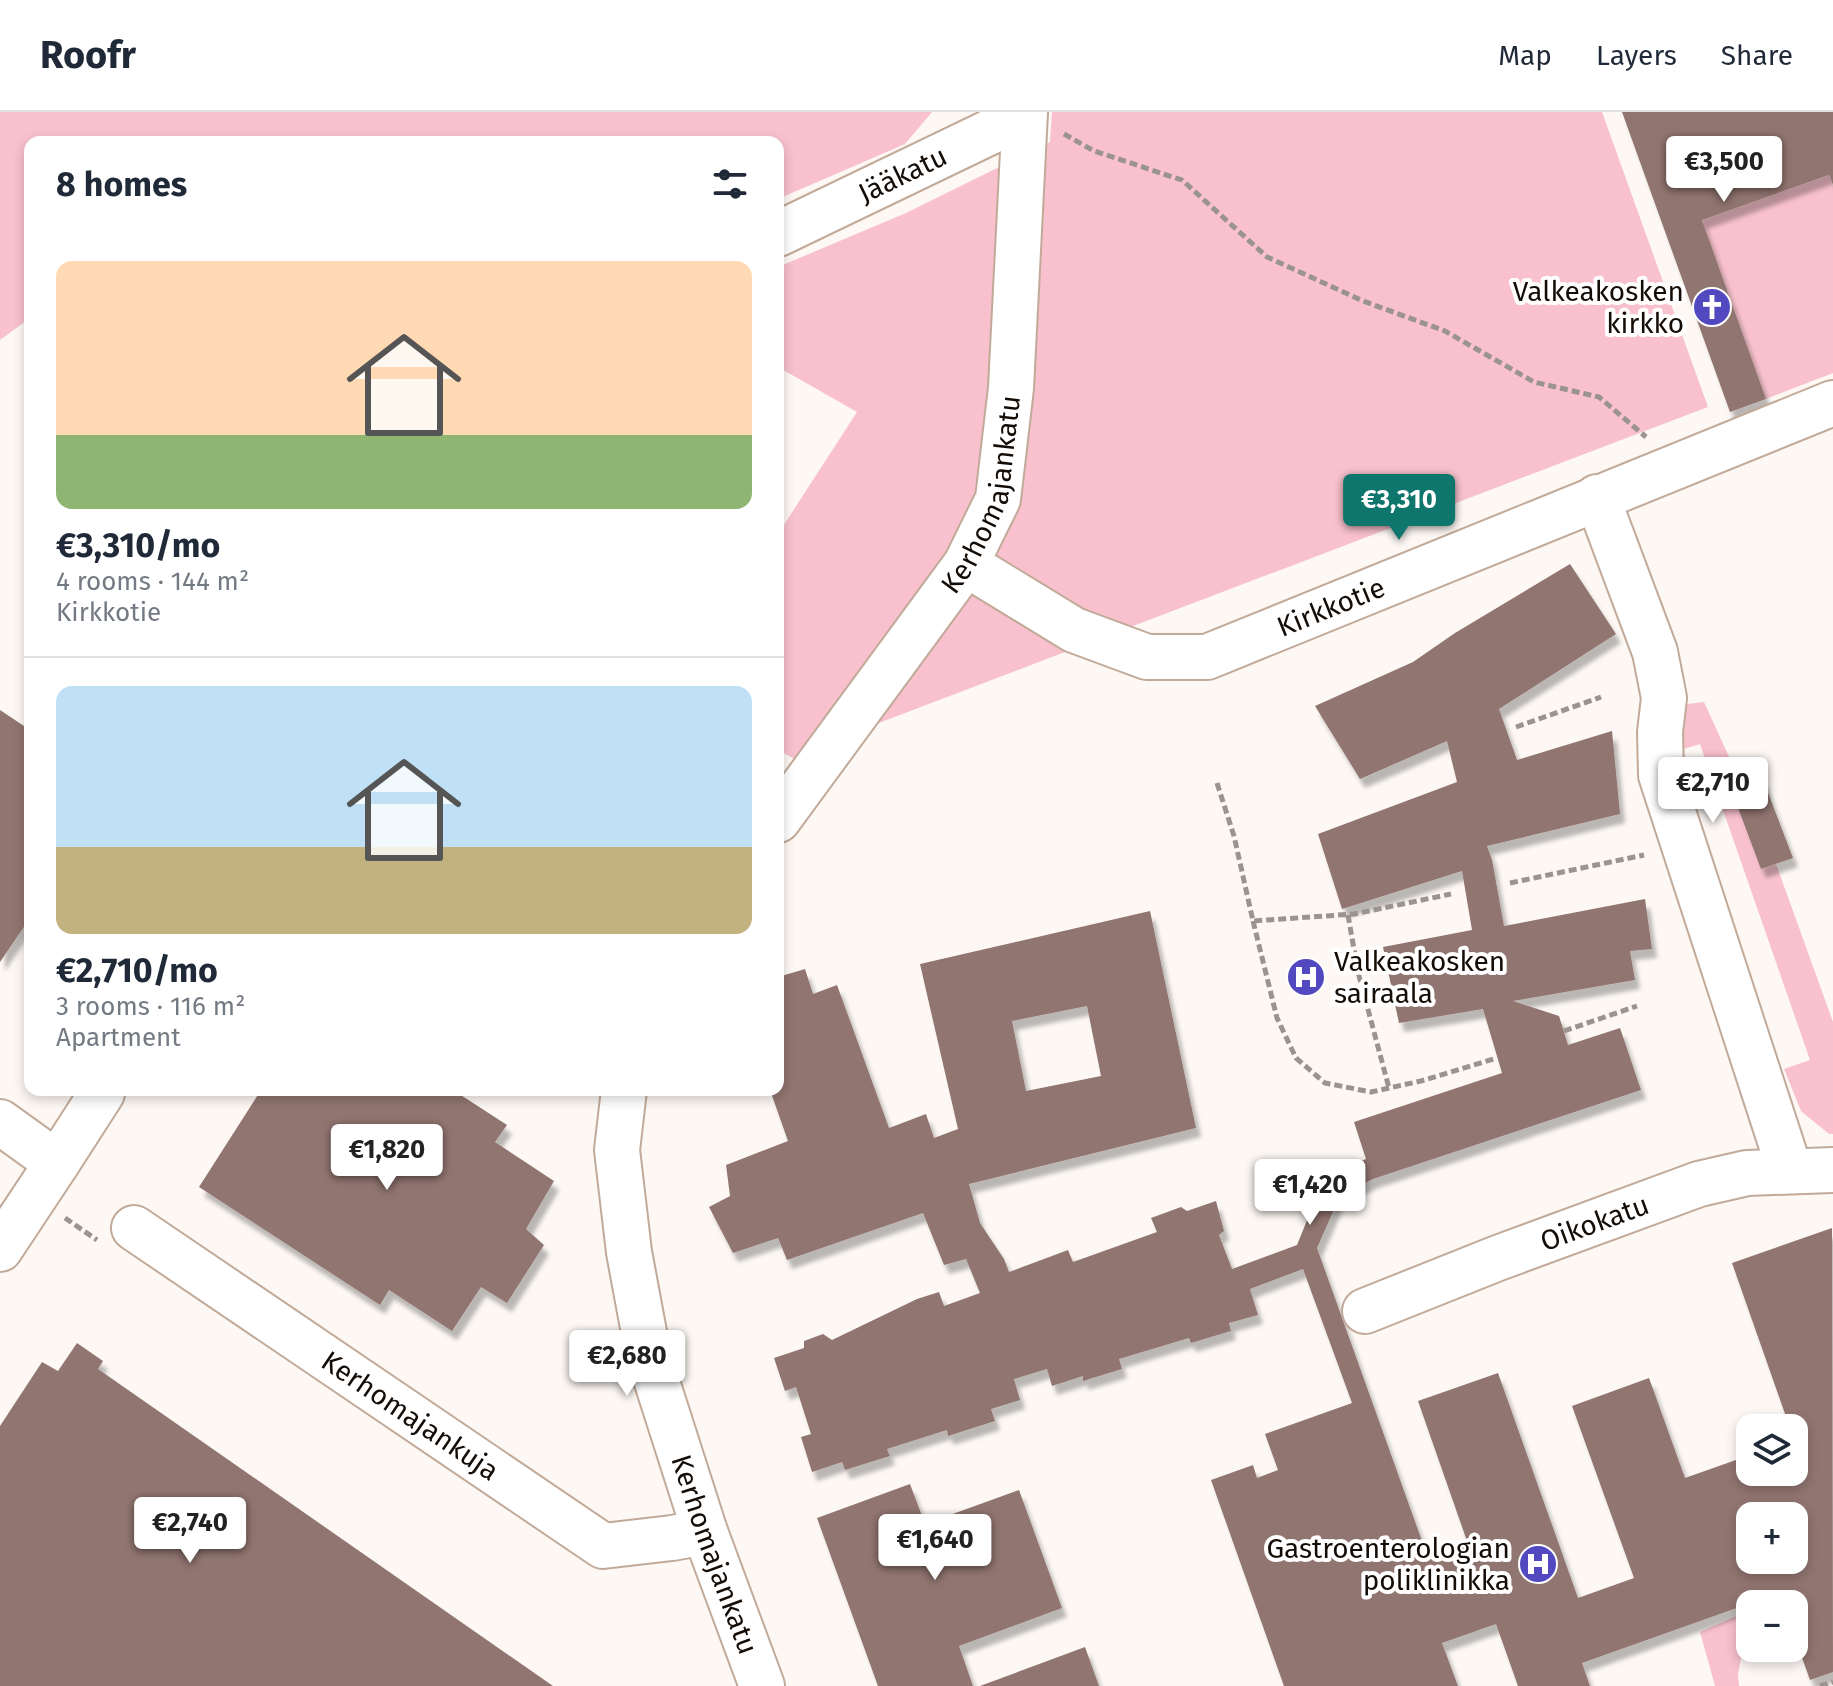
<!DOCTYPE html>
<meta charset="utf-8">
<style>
:root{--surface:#fff;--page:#f2f2f3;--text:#1f2937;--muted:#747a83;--line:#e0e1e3;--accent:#0f766e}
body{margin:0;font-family:"Fira Sans",sans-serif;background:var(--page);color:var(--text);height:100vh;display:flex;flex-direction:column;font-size:30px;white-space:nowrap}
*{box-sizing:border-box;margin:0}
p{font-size:26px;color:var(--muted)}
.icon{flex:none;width:44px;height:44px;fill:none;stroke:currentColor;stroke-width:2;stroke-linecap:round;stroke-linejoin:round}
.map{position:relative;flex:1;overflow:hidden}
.details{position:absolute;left:24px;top:24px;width:760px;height:960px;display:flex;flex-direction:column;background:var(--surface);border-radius:16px;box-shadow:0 4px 12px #0003}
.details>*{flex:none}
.tools{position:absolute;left:1736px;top:1302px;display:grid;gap:16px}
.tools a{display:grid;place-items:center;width:72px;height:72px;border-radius:16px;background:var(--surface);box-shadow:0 4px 12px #0003;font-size:40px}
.price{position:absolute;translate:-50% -68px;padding:0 18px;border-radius:8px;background:#fff;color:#222;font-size:26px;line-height:52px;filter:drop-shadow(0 2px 4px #0008)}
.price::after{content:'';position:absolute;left:50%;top:48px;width:24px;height:18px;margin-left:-12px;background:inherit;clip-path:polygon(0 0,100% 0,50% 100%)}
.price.selected{background:var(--accent);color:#fff}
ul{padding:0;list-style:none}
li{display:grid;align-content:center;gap:16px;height:424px;padding:0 32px}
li+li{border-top:2px solid var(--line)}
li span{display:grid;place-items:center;height:248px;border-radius:16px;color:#555}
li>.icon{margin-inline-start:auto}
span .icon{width:144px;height:144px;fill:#fffc;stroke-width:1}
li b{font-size:34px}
h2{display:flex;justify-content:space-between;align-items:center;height:96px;padding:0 32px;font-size:34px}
header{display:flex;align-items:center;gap:48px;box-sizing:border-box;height:112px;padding:0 40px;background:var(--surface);border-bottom:2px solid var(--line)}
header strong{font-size:38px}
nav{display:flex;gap:44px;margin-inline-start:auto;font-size:28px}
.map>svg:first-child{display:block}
</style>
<header>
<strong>Roofr</strong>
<nav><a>Map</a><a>Layers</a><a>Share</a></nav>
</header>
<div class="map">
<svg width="1833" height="1574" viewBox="0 0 1833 1574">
<defs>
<filter id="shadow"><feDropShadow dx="5" dy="9" stdDeviation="2" flood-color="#0004"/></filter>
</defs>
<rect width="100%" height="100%" fill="#fdf8f4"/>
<!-- green -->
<path fill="#f8c1cd" d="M0,0h932l-27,32 -127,55v-57h-748v176l-30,22z
M1052,0h550l106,295 -853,325 -21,48 -56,-30v-216l79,-122 -79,-45v-100l128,-54 144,-71z
M1829,63l4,11v187l-67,26 -64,-179z
M1704,590l38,83 19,84 15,-5 57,158v112h-4l-28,-23 -17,-42 26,-9 -110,-316 -26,8 2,-27 11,-21z
M1750,1498v28l-8,15 -4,21 1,12h-24l-15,-54z"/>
<!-- building -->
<path fill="#917570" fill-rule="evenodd" filter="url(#shadow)" d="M1622,0h211v73l-4,-10 -127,45 64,179 -36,13z
M1570,452l46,70 -117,75 18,51 95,-29 8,83 -133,32 5,14 12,66 141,-27 7,50 -22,2 5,29 -122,21 46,15 9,29 52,-17 21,62 -268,89 -33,17 -23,52 110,307 40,-14 -49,-140 80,-28 80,225 56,-20 -62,-172 77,-28 36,100 65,-23v17h44v-44h-4l-58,-165 100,-35 1,444 -23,8 -16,-45v-31h-11l-4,-11 -197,70 8,23h-72l-22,-62 -54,19 16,43h-174l-73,-206 42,-15 4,13 21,-8 -13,-36 87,-31 -49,-134 -53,20 8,26 -29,8 2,8 -40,12 -2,-5 -70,21 3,10 -39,12v-5l-31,10 -5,-17 -33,10 6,21 -29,9 4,12 -47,15 -1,-6 -60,19 3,7 -45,14 -3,-8 -30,10 -11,-35 10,-3 -15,-47 -11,4 -11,-33 30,-10v-7l19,-7 9,6 85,-41 22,-7 5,14 36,-13 -14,-34 -22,6 -21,-52 -136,47 -9,-22 -45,15 -24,-46 21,-11 -4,-31 62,-24 -18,-51h8v-113l27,-8 8,25 24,-9 52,143 37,-14 8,24 24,-9 -38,-165 230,-53 46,217 -227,56 11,39 24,36 5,13 59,-22 5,12 84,-30 -6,-14 30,-11 6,4 29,-10 8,30 -5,4 13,34 65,-24 28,-69 41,-17 -12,-37 148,-49 -19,-64 -84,14 -16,-76 89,-17 -10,-59 -120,38 -24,-75 139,-52 -10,-41 -87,38 -45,-73 98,-44 42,-29zM1087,894l14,70 -75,15 -14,-70zM1750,1404h44v44h-44z
M0,598l30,20v188l-30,44z
M1762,665l31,81 -32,11 -30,-80z
M261,978h192l54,35 -12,17 59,39 -28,48 18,16 -37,58 -26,-16 -29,44 -63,-41 -9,15 -181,-118z
M77,1231l26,18 -5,8 455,317h-553v-260l42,-64 16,9z
M910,1372l15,40 94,-34 43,118 -103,38 14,40h-95l-61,-168z
M1085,1535l14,39h-119z"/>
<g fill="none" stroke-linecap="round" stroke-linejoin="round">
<!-- minor casing -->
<g stroke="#c1aa99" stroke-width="48">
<g id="minor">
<path id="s1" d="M778,122l210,-101 37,-21"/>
<path d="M1597,385l58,155 9,46 -4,34 1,43 129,396"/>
<path id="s2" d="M966,452l108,66 73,27h60l626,-254"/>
<path id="s3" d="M778,708l188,-256 32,-65 13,-111 14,-276"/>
<path id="s4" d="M624,978l-7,60 12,102 19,102 57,178 57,154"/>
<path d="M0,1010l57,41 45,-70"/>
<path id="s5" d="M134,1116l469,318 69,-8 33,-6"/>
<path d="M0,1137l57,-86"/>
<path id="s6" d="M1365,1199l133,-53 201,-74 48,-11 86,-3"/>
</g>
</g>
<!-- path -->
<path stroke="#9a938e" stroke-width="5" stroke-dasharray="8 4" stroke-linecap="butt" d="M1064,22l30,17 88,29 85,77 96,44 82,30 89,51 65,15 47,40
M1516,615l85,-30
M1217,671l17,53 19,85 101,-7 97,-20
M1510,771l134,-28
M1348,803l10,57 31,116
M1253,809l24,97 19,40 29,25 46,9 50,-11 76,-23
M1564,919l73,-25
M65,1106l32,22
M1820,1574l13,-4"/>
<!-- minor -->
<use href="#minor" stroke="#fff" stroke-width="44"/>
</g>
<!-- icons -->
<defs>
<g id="church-disc" transform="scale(2)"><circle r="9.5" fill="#5249c0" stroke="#fff"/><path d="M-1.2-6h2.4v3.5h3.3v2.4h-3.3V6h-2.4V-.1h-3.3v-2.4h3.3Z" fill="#fff"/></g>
<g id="hospital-disc" transform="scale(2)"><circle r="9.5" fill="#5249c0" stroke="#fff"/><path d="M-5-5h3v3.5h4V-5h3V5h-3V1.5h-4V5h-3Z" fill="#fff"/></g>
</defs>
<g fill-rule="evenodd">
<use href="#church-disc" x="1712" y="195"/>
<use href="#hospital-disc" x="1306" y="865"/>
<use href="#hospital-disc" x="1538" y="1452"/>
</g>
<g text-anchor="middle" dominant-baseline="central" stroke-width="8" stroke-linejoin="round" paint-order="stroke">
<!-- street labels -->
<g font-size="28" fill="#140c06" stroke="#fff">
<text stroke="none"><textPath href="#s1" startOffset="138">Jääkatu</textPath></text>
<text stroke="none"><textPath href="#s3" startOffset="390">Kerhomajankatu</textPath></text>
<text stroke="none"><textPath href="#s2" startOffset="398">Kirkkotie</textPath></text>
<text stroke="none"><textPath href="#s6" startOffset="246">Oikokatu</textPath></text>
<text stroke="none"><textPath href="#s5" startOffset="334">Kerhomajankuja</textPath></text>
<text stroke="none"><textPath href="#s4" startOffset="478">Kerhomajankatu</textPath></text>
</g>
<!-- poi labels -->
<g font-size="28" fill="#140c06" stroke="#fff" text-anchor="end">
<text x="1684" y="179">Valkeakosken<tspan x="1684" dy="32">kirkko</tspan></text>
<text x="1334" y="849" text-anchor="start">Valkeakosken<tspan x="1334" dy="32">sairaala</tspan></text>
<text x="1510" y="1436">Gastroenterologian<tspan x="1510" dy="32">poliklinikka</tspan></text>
</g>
</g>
</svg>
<div class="tools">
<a><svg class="icon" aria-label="layers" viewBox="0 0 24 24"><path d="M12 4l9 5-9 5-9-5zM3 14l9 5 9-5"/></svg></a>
<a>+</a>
<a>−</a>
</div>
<b class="price" style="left:1724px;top:92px">€3,500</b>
<b class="price selected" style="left:1399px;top:430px">€3,310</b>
<b class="price" style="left:1713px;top:713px">€2,710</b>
<b class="price" style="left:387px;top:1080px">€1,820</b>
<b class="price" style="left:1310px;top:1115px">€1,420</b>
<b class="price" style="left:627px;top:1286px">€2,680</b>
<b class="price" style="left:190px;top:1453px">€2,740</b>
<b class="price" style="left:935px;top:1470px">€1,640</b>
<section class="details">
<h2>8 homes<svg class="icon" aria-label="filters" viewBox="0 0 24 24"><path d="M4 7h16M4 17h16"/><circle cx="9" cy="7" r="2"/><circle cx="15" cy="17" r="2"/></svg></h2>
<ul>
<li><span style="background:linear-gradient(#ffd9b3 70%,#8fb573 0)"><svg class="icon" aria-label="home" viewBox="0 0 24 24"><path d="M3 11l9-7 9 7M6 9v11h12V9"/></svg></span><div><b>€3,310/mo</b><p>4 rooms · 144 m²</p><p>Kirkkotie</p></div></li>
<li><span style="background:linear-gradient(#bfe0f5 65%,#c2b280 0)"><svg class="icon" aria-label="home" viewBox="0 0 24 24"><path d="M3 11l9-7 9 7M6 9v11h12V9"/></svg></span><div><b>€2,710/mo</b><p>3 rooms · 116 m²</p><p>Apartment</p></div></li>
</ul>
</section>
</div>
